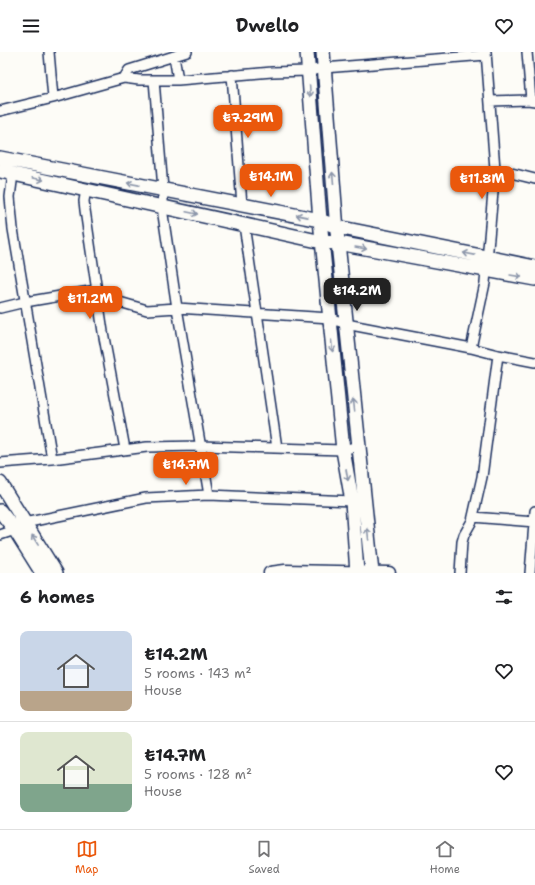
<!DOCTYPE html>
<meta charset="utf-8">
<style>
:root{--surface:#fff;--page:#f2f2f2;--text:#202124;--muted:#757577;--line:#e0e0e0;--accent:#ea580c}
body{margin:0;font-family:"Shantell Sans",sans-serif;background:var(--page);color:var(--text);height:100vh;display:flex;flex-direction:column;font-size:15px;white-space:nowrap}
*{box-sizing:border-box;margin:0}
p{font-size:13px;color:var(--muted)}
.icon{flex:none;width:22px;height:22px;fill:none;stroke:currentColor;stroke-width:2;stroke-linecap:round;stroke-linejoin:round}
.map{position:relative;height:521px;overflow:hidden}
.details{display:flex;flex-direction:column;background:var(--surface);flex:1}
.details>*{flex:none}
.price{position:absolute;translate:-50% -34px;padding:0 9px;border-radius:8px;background:var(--accent);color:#fff;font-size:13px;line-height:26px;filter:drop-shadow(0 1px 2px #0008)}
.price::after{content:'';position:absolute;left:50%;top:24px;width:12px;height:9px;margin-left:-6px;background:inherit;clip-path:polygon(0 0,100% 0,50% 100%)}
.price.selected{background:#222;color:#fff}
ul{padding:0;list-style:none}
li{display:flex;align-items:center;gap:12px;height:100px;padding:0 20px}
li+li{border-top:1px solid var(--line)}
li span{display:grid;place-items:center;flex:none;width:112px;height:80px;border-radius:8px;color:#555}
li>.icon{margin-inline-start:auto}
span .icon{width:48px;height:48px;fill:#fffc;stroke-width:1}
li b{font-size:17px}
h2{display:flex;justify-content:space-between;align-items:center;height:48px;padding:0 20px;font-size:17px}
header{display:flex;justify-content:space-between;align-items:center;height:52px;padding:0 20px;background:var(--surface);font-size:18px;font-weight:700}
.dock{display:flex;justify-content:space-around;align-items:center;height:56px;border-top:1px solid var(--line);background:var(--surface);font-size:11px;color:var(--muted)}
.dock a{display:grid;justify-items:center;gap:2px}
.dock .selected{color:var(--accent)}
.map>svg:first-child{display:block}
</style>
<header><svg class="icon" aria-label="menu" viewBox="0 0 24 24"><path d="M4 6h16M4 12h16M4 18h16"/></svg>Dwello<svg class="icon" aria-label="heart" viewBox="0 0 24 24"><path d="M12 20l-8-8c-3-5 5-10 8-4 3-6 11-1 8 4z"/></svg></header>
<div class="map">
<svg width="535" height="521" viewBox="0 0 535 521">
<rect width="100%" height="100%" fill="#fdfcf7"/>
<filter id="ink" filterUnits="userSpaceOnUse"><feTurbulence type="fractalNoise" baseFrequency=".025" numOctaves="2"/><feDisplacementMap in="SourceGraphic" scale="8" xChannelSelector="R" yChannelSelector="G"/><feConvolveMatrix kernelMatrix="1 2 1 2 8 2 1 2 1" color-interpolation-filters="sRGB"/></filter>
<g filter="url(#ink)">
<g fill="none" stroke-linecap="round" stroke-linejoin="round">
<!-- minor casing -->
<g stroke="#1b2f5e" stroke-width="12">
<path id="minor" d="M49,0l4,46
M527,0l4,48
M174,4l4,24
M232,23l10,130
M124,26l5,-8 58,-18
M154,28l9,109v26l14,93 32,187
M490,49l38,-1 7,1
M0,59l53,-13 71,-20 15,2h39l94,-8 36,-1 16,-3 162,-13
M495,117l40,10
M13,122l-3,23 3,32 39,230
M86,138l-2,11 1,9 18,122 22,117
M244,173l33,223
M98,247l18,2 31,9 30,-2 153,10 16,6 125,24 27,7 37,7
M0,256l25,-6 71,-12
M471,296l14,-65 10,-114 -9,-117
M0,411l52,-4 95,-12 53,-1 143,4 15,-4
M473,465l62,5
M24,471l122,-25 63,-3 143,6
M0,483l15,-5
M460,521l2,-31 2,-7 8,-14 10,-44 16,-122
M530,521l5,-62"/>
</g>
<!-- tertiary casing -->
<g stroke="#1b2f5e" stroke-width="15">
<path id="tertiary" d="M270,521l15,-2 104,2"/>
</g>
<!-- secondary casing -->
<g stroke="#1b2f5e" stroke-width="16">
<path id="secondary" d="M307,0l13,168 23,230 9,51 5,72
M323,0l15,191 34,330
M0,106l320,62 17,7 198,40
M0,119l322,71 16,1 197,36
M0,431l56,90
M0,459l15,19 27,43"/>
</g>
<!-- minor -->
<use href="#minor" stroke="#fdfcf7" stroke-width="9"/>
<!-- tertiary -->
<use href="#tertiary" stroke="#fdfcf7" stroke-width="12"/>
<!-- secondary -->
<use href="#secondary" stroke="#fdfcf7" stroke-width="13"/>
</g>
<!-- one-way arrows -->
<defs><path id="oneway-shaft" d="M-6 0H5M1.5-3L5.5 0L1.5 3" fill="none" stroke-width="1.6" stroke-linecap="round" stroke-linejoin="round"/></defs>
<g stroke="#8c96aa">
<use href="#oneway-shaft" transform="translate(310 39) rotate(86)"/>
<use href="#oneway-shaft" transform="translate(333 126) rotate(-95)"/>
<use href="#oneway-shaft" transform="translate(38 127) rotate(12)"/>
<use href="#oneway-shaft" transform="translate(133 132) rotate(-169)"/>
<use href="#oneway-shaft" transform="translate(192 161) rotate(12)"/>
<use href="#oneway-shaft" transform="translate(302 164) rotate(-169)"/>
<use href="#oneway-shaft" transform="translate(361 196) rotate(10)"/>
<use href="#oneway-shaft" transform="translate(469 202) rotate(-169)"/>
<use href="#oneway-shaft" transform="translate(516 224) rotate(10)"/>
<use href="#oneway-shaft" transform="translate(332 294) rotate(84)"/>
<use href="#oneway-shaft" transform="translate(354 353) rotate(-96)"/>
<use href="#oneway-shaft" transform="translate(347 423) rotate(80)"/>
<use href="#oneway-shaft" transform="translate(368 482) rotate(-96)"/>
<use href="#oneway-shaft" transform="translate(35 488) rotate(-122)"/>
</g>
</g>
</svg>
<b class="price" style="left:248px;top:87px">₺7.29M</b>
<b class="price" style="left:271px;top:146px">₺14.1M</b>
<b class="price" style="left:482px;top:148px">₺11.8M</b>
<b class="price selected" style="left:357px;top:260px">₺14.2M</b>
<b class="price" style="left:90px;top:268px">₺11.2M</b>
<b class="price" style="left:186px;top:434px">₺14.7M</b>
</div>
<section class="details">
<h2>6 homes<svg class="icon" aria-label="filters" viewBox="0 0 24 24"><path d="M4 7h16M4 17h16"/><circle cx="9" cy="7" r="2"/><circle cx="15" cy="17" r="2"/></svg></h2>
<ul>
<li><span style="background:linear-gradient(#c9d6e8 75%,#b9a48a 0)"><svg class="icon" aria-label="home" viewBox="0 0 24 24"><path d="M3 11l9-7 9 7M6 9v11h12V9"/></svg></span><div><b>₺14.2M</b><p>5 rooms · 143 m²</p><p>House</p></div><svg class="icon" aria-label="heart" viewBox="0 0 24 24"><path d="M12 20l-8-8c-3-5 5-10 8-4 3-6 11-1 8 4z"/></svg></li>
<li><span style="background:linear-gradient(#dfe7d0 65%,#7fa58c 0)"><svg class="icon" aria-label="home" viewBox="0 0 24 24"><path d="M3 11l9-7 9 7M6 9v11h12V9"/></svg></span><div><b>₺14.7M</b><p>5 rooms · 128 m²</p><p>House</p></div><svg class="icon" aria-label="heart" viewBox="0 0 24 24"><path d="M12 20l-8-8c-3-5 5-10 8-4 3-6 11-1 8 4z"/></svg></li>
</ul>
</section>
<nav class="dock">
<a class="selected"><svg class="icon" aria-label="map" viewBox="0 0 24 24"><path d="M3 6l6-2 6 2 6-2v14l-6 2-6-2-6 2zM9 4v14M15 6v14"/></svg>Map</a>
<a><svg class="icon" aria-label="saved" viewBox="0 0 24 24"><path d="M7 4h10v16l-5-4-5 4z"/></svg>Saved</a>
<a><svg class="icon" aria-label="home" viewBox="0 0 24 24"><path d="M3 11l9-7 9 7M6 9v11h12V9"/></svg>Home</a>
</nav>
